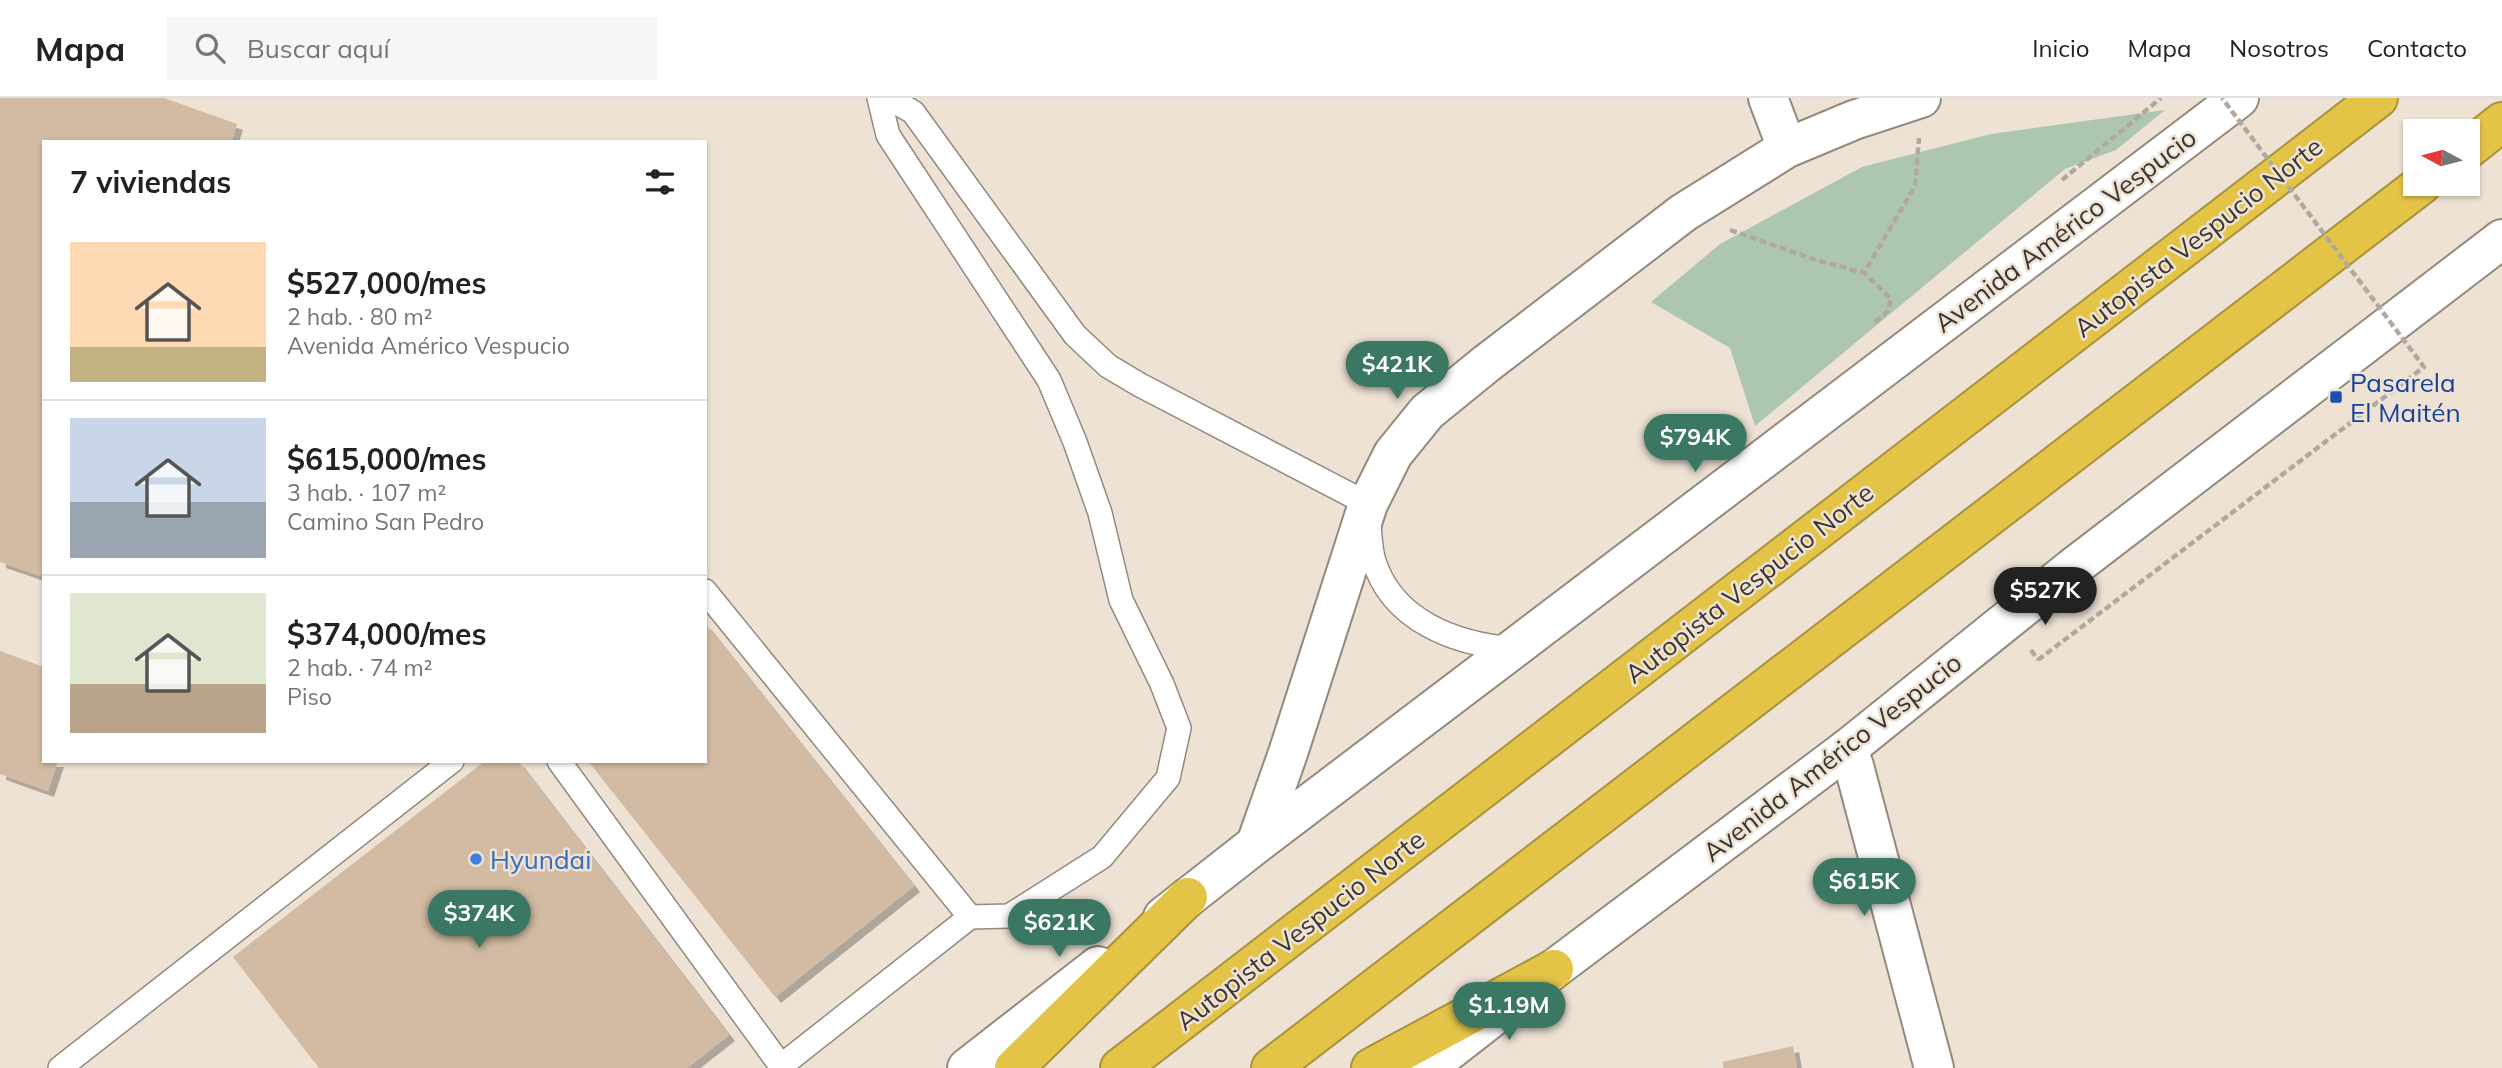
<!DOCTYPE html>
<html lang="es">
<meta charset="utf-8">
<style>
:root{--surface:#fff;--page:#f6f6f6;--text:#222;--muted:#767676;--line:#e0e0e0;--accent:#3b7864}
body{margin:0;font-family:Mulish,sans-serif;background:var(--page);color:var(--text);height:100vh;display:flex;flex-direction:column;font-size:26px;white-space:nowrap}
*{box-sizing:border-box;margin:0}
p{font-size:23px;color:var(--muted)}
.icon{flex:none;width:38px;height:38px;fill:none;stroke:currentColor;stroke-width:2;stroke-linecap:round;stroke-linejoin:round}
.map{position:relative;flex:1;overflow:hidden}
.drawer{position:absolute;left:42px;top:42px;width:665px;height:623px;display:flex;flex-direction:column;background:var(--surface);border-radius:0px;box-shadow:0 2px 5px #0004}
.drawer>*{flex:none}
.needle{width:46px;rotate:277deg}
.buttons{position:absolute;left:2403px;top:21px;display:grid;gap:14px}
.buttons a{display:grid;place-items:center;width:77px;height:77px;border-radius:0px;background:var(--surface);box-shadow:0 2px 5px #0004;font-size:35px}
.price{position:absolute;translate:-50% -60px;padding:0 16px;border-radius:24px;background:var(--accent);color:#fff;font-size:23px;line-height:46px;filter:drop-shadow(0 2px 4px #0008)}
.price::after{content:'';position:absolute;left:50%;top:42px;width:21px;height:16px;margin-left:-10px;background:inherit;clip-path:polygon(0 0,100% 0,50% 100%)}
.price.current{background:#222;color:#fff}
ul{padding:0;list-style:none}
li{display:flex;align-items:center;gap:21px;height:175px;padding:0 28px}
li+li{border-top:2px solid var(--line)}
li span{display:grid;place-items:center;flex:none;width:196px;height:140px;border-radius:0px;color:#555}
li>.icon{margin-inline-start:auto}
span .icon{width:84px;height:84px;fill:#fffc;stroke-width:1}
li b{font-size:30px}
h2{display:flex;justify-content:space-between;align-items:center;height:84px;padding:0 28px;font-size:30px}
header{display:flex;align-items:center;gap:42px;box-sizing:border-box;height:98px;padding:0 35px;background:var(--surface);border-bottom:2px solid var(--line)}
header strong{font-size:33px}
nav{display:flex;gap:38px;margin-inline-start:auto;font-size:24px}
.search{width:490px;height:63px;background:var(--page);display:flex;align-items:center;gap:18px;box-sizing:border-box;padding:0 24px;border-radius:0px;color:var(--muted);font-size:26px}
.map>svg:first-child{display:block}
</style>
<header>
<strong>Mapa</strong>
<div class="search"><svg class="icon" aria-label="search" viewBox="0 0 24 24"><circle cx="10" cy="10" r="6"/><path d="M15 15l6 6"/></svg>Buscar aquí</div>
<nav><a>Inicio</a><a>Mapa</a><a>Nosotros</a><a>Contacto</a></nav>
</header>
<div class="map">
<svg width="2502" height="970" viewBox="0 0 2502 970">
<defs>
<filter id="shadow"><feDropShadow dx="6" dy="6" stdDeviation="0" flood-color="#0004"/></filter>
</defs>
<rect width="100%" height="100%" fill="#eee2d4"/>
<!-- green -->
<path fill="#acc6b0" d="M2165,12l-49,40 -51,19 -310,257 -25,-78 -79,-46 69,-58 142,-77 129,-33z"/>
<!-- building -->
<path fill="#d2bba2" filter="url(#shadow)" d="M0,0h164l73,26 -6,18h-187v435l-44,-15z
M705,525l209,263 -139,111 -187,-236h117z
M0,553l44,16v94h14l-10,30 -48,-17z
M485,663h33l211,274 -42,33h-368l-86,-111z
M1793,948l4,22h-73l-2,-6z"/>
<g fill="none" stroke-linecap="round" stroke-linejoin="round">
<!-- lane casing -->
<g stroke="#95897d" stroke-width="26">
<path id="lane" d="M888,0l25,14 162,223 33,31 32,19 228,119c1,18 1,36 5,54 18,63 82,86 141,91
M705,493l265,326
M559,663l222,305 189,-149 39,-1 93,-59 66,-79 11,-50 -17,-44 -41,-84 -21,-87 -25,-71 -26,-62 -161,-245 -9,-37
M60,970l392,-307"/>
</g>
<!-- street casing -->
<g stroke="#95897d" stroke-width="42">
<path id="street" d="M1768,0l19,50
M1847,651l7,17 80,302
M1256,746l32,-91 80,-249 25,-50 34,-42 59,-48 197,-151 104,-65 67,-28 67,-22"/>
</g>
<!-- secondary casing -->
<g stroke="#95897d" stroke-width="42">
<path id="secondary" d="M1163,819l93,-73 983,-746
M967,970l131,-102
M1427,970l127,-99 293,-220 224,-180 431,-330"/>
</g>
<!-- highway casing -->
<g stroke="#a8923f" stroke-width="42">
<path id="highway" d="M2468,51l34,-27
M1014,970l174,-171
M1120,970l1258,-970
M1271,970l1151,-884
M1371,970l183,-99"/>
</g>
<!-- path -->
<path stroke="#b2a99e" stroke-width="4.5" stroke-dasharray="7 3.5" stroke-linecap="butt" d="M2062,82l99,-82
M1730,132l86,30 48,13
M1875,224l13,-11 3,-12 -27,-26 51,-87 4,-48
M2031,552l7,10"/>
<!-- lane -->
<use href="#lane" stroke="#fff" stroke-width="23"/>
<!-- street -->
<use href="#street" stroke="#fff" stroke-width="38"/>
<!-- secondary -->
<use href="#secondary" stroke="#fff" stroke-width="38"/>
<!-- highway -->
<use href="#highway" stroke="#e4c447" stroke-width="38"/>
<!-- path-bridge -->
<path stroke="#b2a99e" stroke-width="4.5" stroke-dasharray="7 3.5" stroke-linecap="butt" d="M2038,562l386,-293 -202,-269"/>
</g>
<!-- markers -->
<rect fill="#1a4fb4" stroke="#eee2d4" stroke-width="2.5" x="2329" y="292" width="14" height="14" rx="3.5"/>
<circle fill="#3f7fe0" stroke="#eee2d4" stroke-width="2.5" cx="476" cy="761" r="7"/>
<g text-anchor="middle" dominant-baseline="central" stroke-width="5" stroke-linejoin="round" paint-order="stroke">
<!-- street labels -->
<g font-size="26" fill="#3a3530" stroke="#eee2d4">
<text transform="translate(2065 132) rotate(-37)">Avenida Américo Vespucio</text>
<text transform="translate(2198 139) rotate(-38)">Autopista Vespucio Norte</text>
<text transform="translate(1749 485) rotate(-38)">Autopista Vespucio Norte</text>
<text transform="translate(1832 659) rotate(-38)">Avenida Américo Vespucio</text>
<text transform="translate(1300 832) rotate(-38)">Autopista Vespucio Norte</text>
</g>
<!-- transit labels -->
<g font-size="26" fill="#164399" stroke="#eee2d4" text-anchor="start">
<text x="2350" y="284">Pasarela<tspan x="2350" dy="30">El Maitén</tspan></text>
</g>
<!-- shop labels -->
<g font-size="26" fill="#366cbe" stroke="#eee2d4" text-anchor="start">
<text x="490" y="761">Hyundai</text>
</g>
</g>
</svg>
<div class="buttons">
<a><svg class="needle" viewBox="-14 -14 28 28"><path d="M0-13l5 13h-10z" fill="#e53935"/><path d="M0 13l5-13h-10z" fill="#767676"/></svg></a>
</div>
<b class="price" style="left:1397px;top:303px">$421K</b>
<b class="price" style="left:1695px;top:376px">$794K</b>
<b class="price current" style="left:2045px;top:529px">$527K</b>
<b class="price" style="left:1864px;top:820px">$615K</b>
<b class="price" style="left:479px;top:852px">$374K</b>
<b class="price" style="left:1059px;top:861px">$621K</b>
<b class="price" style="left:1509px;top:944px">$1.19M</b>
<section class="drawer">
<h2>7 viviendas<svg class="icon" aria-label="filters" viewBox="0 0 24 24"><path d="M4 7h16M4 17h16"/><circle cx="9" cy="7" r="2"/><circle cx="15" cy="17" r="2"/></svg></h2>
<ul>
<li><span style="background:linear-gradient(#ffd9b3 75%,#c2b280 0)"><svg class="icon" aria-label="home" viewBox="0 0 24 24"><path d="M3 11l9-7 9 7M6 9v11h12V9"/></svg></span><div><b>$527,000/mes</b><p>2 hab. · 80 m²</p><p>Avenida Américo Vespucio</p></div></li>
<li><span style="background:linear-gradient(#c9d6e8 60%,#9aa5b1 0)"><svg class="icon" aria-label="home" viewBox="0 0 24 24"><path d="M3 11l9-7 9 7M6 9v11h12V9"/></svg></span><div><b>$615,000/mes</b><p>3 hab. · 107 m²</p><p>Camino San Pedro</p></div></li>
<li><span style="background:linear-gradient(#dfe7d0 65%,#b9a48a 0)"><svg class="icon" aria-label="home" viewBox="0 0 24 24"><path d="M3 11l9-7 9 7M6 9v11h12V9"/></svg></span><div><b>$374,000/mes</b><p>2 hab. · 74 m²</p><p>Piso</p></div></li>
</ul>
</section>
</div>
